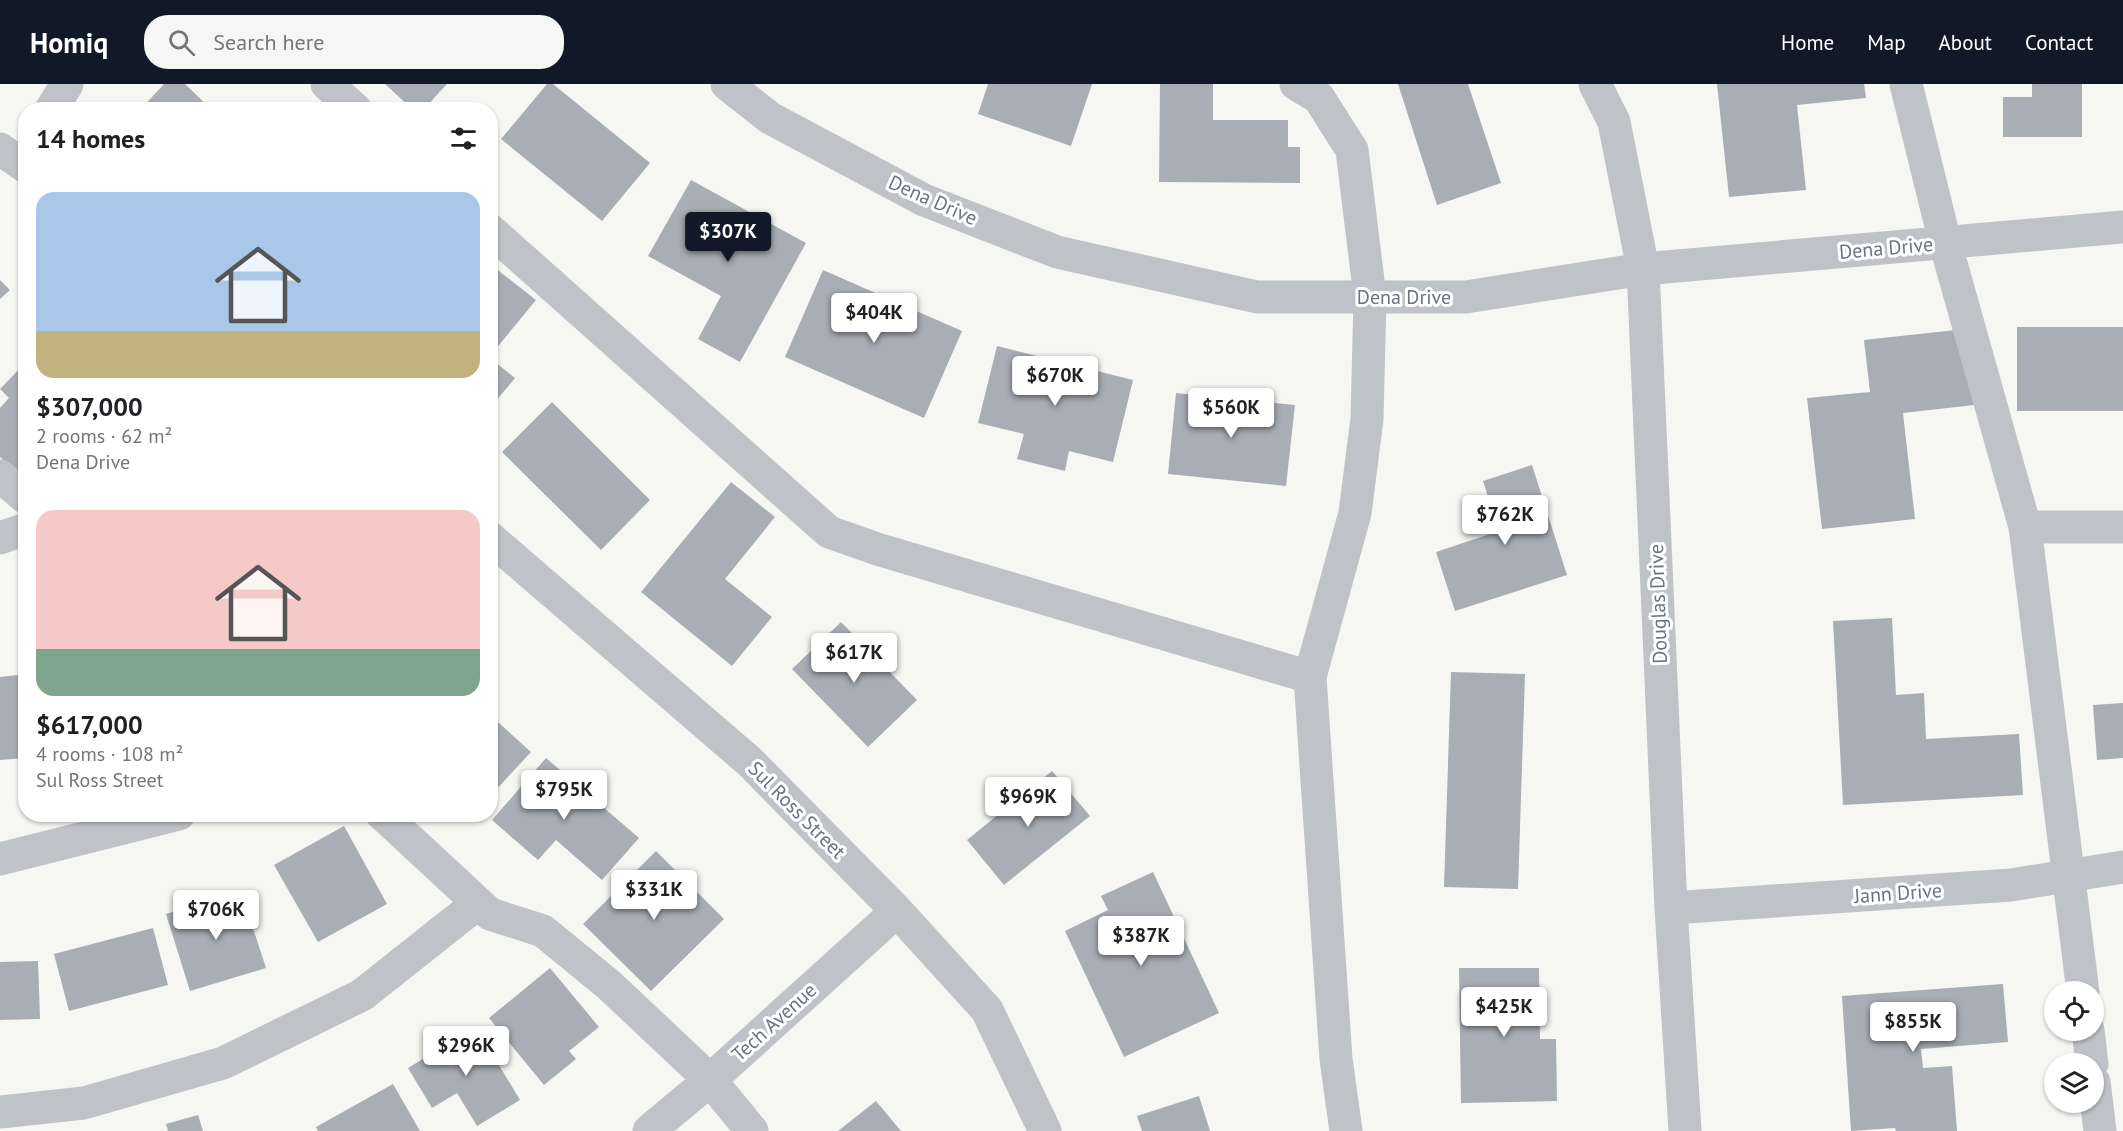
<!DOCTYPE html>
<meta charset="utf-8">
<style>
:root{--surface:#fff;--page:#f6f6f6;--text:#202124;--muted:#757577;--accent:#111827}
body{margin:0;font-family:"PT Sans",sans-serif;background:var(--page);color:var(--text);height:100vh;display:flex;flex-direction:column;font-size:22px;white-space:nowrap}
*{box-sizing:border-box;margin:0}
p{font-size:20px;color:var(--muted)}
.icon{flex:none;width:33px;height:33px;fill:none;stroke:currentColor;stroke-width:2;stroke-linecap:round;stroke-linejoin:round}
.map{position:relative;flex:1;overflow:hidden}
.drawer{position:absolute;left:18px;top:18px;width:480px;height:720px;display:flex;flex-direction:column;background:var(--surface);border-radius:24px;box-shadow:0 2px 4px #0004}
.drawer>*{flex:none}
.controls{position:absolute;left:2044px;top:897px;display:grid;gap:12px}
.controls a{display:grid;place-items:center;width:60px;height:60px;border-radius:50%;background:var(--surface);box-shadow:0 2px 4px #0004;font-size:30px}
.price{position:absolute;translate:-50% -51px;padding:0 14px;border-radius:6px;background:#fff;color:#222;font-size:20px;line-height:39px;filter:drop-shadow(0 2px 3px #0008)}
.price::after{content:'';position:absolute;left:50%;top:36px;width:18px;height:14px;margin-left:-9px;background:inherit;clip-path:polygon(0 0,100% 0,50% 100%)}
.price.current{background:var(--accent);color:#fff}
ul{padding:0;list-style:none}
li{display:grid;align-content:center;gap:12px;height:318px;padding:0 18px}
li span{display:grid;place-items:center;height:186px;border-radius:18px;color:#555}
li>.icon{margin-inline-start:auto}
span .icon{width:108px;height:108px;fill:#fffc;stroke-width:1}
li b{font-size:26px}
h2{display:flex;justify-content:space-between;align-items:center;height:72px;padding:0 18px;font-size:26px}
header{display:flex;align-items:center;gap:36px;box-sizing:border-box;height:84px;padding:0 30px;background:var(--accent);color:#fff}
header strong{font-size:28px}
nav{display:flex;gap:33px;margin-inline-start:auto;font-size:21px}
.search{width:420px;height:54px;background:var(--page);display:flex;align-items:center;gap:15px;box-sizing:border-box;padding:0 21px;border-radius:24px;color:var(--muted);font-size:22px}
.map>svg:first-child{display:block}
</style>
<header>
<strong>Homiq</strong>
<div class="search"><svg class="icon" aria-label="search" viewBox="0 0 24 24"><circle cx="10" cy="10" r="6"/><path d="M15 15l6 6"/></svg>Search here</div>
<nav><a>Home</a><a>Map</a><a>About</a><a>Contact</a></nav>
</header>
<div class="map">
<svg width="2123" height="1047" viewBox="0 0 2123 1047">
<rect width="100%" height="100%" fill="#f6f6f3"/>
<!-- building -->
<path fill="#a8aeb4" d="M164,0h21l27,26h-72z
M385,0h62l-24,26h-10z
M547,0h6l97,79 -48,58 -101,-82z
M988,0h104l-21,62 -93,-32z
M1160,0h53v36h75v27h12v36l-141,-1z
M1398,0h70l33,99 -64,22z
M1717,0h147l2,14 -69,7 9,85 -77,7z
M2032,0h50v53h-79v-40h29z
M691,96l115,63 -66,119 -42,-23 23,-43 -73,-40z
M490,180l46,36 -46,56z
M823,186l139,61 -38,87 -139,-61z
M0,196l10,10 -10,9z
M2017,243h106v84h-106z
M1965,245l9,76 -71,8 12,106 -93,10 -15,-131 63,-6 -6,-52z
M997,262l136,34 -20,82 -44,-11 -4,20 -48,-12 7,-25 -46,-11z
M490,274l25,20 -25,30z
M26,278v110l-5,5 -21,-20v-49l9,-10 -9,-9z
M1176,309l119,12 -9,81 -118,-12z
M552,318l98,98 -49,50 -99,-98z
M1532,381l35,110 -112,36 -19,-59 63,-21 -16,-50z
M731,398l44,35 -50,62 47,38 -40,49 -91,-74z
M1892,534l4,77 28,-2 2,46 93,-5 4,61 -180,10 -10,-184z
M841,538l76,78 -49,47 -76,-78z
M1451,588l74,2 -7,215 -74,-2z
M26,590v84l-26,2v-83z
M2123,619v55l-26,2 -4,-55z
M490,631l41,37 -38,41 -3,-3z
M546,674l93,80 -37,42 -46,-40 -18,20 -46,-40z
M1052,687l38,45 -86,69 -37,-45z
M344,742l43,78 -69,38 -44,-77z
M656,767l68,68 -73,72 -68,-67z
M1153,788l66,141 -95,44 -59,-126 43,-21 -7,-14z
M241,807l25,77 -76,23 -24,-77z
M153,844l15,57 -99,26 -15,-57z
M38,877l2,58 -40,1v-58z
M550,884l49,59 -30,24 7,8 -32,26 -55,-67z
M1459,884h80l1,71h16l1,62 -96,2z
M2003,900l5,58 -87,7 2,19 29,-2 5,65h-61l-1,-3 -44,3 -9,-135z
M476,943l44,73 -43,26 -20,-33 -25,15 -24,-40z
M393,1000l27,47h-102l-2,-4z
M1199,1012l11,35h-68l-5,-15z
M876,1017l25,30h-63z
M198,1031l5,16h-35l-2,-7z"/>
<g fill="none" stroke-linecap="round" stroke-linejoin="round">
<!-- minor -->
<path stroke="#bfc2c6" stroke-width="33" d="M327,0l29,26
M727,0l43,34 154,82 133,52 200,45h209l177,-28 480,-42
M1296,0l23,14 33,52 18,147 -3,122 -12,94 -45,164 26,382 10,72
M1595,0l19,38 29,147 28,639 14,223
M1906,0l39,158 80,285 58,465
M51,26l16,-26
M0,65l26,18
M490,146l339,302 48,17 433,128
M0,392l26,22
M2025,443h98
M0,454l26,-9
M490,454l260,224 147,149 90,99 58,121
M382,730l108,100 53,17 66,54 101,95 42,51
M0,775l179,-45
M1671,824l340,-23 112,-18
M2088,946l4,34
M2094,998l6,49
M0,1028l84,-9 139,-40 139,-68 116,-92
M649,1047l61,-51 187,-169"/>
</g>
<g text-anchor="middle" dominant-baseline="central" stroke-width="6" stroke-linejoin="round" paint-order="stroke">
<!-- street labels -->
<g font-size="20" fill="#677482" stroke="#fff">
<text transform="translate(933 116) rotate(24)">Dena Drive</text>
<text transform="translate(1886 164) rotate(-5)">Dena Drive</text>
<text x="1404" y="213">Dena Drive</text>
<text transform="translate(1658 520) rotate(-92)">Douglas Drive</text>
<text transform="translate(797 726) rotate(45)">Sul Ross Street</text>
<text transform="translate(1898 809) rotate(-4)">Jann Drive</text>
<text transform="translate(774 938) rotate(-42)">Tech Avenue</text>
</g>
</g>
</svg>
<div class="controls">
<a><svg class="icon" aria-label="locate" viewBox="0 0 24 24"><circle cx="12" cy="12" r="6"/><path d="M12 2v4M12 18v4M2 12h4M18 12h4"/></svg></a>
<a><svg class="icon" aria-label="layers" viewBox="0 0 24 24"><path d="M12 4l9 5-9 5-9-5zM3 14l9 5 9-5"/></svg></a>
</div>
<b class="price current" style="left:728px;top:179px">$307K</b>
<b class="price" style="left:874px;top:260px">$404K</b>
<b class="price" style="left:1055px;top:323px">$670K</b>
<b class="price" style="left:1231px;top:355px">$560K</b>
<b class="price" style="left:1505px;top:462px">$762K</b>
<b class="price" style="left:854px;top:600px">$617K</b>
<b class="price" style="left:564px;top:737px">$795K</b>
<b class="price" style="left:1028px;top:744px">$969K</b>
<b class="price" style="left:654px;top:837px">$331K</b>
<b class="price" style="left:216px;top:857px">$706K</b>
<b class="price" style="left:1141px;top:883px">$387K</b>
<b class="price" style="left:1504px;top:954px">$425K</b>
<b class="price" style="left:1913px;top:969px">$855K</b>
<b class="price" style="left:466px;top:993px">$296K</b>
<section class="drawer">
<h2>14 homes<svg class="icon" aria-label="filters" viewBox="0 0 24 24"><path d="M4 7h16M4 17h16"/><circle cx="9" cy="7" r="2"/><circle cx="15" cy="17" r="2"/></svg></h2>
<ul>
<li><span style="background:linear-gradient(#a9c7e8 75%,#c2b280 0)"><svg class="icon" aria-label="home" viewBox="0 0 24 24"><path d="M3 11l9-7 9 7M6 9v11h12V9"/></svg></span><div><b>$307,000</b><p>2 rooms · 62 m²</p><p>Dena Drive</p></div></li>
<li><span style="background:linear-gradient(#f6c9c9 75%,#7fa58c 0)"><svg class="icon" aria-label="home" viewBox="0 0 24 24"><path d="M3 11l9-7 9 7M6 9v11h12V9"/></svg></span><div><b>$617,000</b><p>4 rooms · 108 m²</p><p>Sul Ross Street</p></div></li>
</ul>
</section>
</div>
